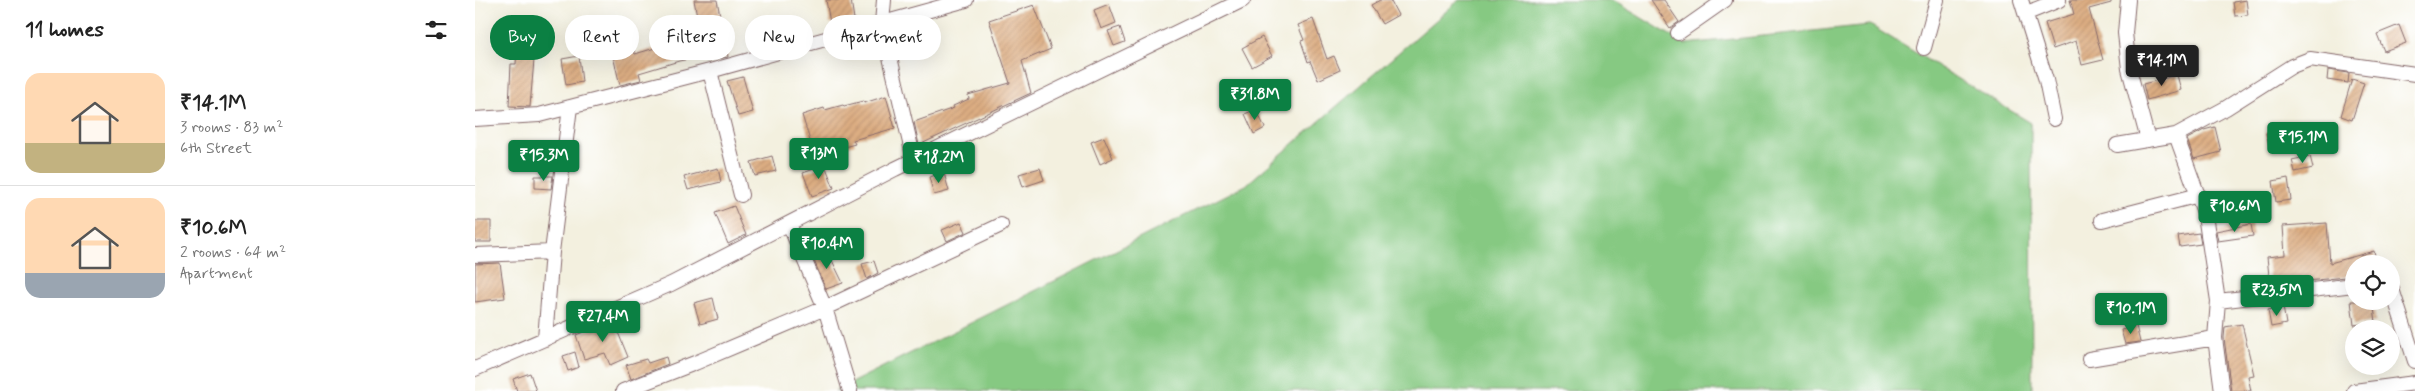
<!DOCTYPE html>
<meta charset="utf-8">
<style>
:root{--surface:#fff;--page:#f2f2f2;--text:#222;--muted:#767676;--line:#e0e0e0;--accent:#0b8043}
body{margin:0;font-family:Mynerve,sans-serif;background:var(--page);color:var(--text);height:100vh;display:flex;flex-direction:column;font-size:19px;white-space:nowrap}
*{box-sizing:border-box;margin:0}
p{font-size:16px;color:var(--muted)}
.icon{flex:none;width:28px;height:28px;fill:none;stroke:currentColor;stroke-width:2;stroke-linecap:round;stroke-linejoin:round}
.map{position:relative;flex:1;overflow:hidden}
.panel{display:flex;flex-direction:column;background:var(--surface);width:475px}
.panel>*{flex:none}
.guide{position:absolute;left:15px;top:15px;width:475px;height:45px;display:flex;gap:10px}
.controls{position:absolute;left:1870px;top:255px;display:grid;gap:10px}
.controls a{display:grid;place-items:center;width:55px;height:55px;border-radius:50%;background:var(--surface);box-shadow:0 5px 20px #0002;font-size:25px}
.price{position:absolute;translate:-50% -42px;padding:0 11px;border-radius:5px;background:var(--accent);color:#fff;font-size:16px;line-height:32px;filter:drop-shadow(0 1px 2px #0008)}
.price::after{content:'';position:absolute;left:50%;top:30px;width:15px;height:11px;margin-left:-8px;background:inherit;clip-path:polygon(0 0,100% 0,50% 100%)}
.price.active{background:#222;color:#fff}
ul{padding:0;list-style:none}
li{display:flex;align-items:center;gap:15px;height:125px;padding:0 25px}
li+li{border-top:1px solid var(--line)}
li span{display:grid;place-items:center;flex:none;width:140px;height:100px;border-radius:15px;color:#555}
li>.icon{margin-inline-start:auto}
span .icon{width:60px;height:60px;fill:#fffc;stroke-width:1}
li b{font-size:21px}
h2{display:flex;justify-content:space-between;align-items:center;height:60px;padding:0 25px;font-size:21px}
.pill{padding:0 18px;border-radius:22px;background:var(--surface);box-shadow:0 5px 20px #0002;font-size:18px;line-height:45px}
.pill.active{background:var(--accent);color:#fff}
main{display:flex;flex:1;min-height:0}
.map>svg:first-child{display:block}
</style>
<main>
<section class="panel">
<h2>11 homes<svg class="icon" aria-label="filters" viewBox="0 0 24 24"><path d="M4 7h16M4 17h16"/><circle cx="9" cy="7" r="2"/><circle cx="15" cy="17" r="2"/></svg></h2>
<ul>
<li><span style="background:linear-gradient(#ffd9b3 70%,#c2b280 0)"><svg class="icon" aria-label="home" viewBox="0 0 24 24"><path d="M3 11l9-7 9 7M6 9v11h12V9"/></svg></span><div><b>₹14.1M</b><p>3 rooms · 83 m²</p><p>6th Street</p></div></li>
<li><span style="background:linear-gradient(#ffd9b3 75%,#9aa5b1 0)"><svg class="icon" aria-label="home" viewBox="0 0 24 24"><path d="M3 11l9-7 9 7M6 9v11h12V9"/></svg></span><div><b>₹10.6M</b><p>2 rooms · 64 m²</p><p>Apartment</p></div></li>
</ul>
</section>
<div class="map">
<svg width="1940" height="391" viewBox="0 0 1940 391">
<defs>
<pattern id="building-hatch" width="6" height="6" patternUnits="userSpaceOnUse" patternTransform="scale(1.25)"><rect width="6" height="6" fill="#dcad82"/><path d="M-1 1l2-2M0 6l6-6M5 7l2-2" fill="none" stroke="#be9470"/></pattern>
</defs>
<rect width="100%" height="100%" fill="#fff"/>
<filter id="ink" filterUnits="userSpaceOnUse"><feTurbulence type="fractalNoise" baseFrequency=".02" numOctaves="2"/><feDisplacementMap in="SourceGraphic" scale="10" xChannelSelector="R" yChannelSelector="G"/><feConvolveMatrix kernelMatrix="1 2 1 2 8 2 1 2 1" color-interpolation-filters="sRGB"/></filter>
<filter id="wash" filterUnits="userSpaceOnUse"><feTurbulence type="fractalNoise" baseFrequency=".0096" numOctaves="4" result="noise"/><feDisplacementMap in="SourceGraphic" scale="20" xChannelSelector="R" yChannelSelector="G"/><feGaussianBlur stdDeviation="1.12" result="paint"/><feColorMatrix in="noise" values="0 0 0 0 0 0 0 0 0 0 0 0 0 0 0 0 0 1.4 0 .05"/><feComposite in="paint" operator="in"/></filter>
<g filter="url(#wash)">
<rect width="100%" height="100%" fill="#f3f0df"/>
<!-- green -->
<path fill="#86c982" stroke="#687456" d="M984,0h153l73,44 185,-19 161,98 1,268h-1197l411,-206z"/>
<g id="blocks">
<!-- building -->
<path fill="url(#building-hatch)" d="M219,0h23l11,57 -22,4 -1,-5 -26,5 -40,12 2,7 -21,5 -8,-33 21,-5 2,7 40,-12 -1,-3 26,-7z
M351,0h25l3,19 -24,4z
M905,0h10l8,15 -16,9 -11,-19z
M1176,0h13l15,22 -9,6z
M1595,0h41v3l-22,6 14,51 -21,5 -6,-24 -23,8 -8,-26 29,-9z
M1771,0l2,15 -13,1 -2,-14z
M634,4l7,19 -15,6 -7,-19z
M559,5l17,44 -29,12 9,32 -112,52 -5,-23 40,-14 -1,-2 16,-7 -1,-4 42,-12 -21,-63z
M838,19l14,40 7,-3 6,14 -22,10 -8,-19 -2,1 -7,-21 3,-1 -6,-15z
M1924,25l7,18 -22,8 -7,-17z
M645,27l5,15 -11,4 -6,-15z
M43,36h18l-6,71 -21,-1 2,-42h5z
M787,37l10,19 -20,11 -10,-19z
M104,56l3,26 -16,3 -4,-26z
M1853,70l21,3 -1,10 -21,-3z
M1702,75l4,15 -34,10 -4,-16z
M268,77l10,35 -15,4 -11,-35z
M1877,79l12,4 -12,37 -11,-4z
M411,96l9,32 -42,12 2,4 -18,5 1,4 -22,7 -14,-45 22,-7 1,2 18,-5 1,1 19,-5 1,2z
M781,109l9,19 -11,6 -9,-20z
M1740,127l6,25 -27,7 -7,-20 17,-9z
M1802,130l3,12 -11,3 -3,-12z
M629,137l9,21 -13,6 -9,-22z
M297,156l4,15 -21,5 -4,-14z
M1835,156l3,12 -18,4 -3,-12z
M350,165l9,23 -22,8 -9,-23z
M243,168l3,14 -33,8 -4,-13z
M565,168l4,12 -21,7 -4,-13z
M469,173l5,18 -15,4 -5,-18z
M60,176h18l-2,13 -16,-1z
M1813,178l3,22 -15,2 -3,-21z
M1745,195l3,11 -11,3 -4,-11z
M259,206l12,29 -18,9 -13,-31z
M0,221h16v21h-16z
M486,222l5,10 -19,9 -5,-11z
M1852,223l3,40 44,-12 3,13h-23v12l-84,9 -3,-28 18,-2 -2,-29z
M1776,224l2,12 -35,5 -2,-10z
M1724,233l2,11 -21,3 -2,-11z
M352,250l16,33 -17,6 -14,-33z
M399,261l4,12 -11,6 -5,-15z
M25,263l5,35 -30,4v-38z
M238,298l5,21 -18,5 -6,-21z
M1876,301h22l3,21 -22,3z
M1808,307l3,17 -15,3 -3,-17z
M138,320l15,37 -18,8 -5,-12 -21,6 -8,-24z
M1767,324l12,51 -6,1 3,15h-20l-7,-53 1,-11z
M1661,326l4,16 -15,2 -4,-14z
M100,352l4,15 -11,4 -5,-15z
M191,357l2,7 -37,15 -5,-14 20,-6 2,4z
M55,373l6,18h-19l-4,-12z"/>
</g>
</g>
<g filter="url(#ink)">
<use href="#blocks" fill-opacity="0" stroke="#85686a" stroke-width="1"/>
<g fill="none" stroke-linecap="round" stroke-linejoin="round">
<!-- minor casing -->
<g stroke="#85686a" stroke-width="16">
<path id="minor" d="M409,0l-2,23 32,137
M1546,0l25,80 8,39
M1653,0l-3,33 4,36 19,71
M1552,13l32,-13
M1203,33l47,-33
M1449,48l13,-48
M235,71l31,124
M0,119l64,-4 171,-44 256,-71
M1642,145l59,-10 50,-27 66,-42 18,-7 105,15
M1627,220l97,-25
M314,224l36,84 25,83
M0,255l77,-3
M1916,286l24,75
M1743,301l136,-16
M1740,338l7,53
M70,339l7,-87 18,-145
M1614,359l126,-21 3,-37 -13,-86 -29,-80
M0,369l196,-85 224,-115 348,-169
M148,391l72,-28 130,-55 176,-83
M1879,391l61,-8"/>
</g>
<!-- minor -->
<use href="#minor" stroke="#fff" stroke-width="14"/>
</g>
</g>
</svg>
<div class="controls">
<a><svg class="icon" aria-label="locate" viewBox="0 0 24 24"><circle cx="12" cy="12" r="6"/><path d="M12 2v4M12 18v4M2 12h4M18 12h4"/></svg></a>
<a><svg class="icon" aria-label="layers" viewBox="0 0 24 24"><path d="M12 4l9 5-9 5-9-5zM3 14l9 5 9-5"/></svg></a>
</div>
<b class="price active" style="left:1687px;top:87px">₹14.1M</b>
<b class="price" style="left:780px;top:121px">₹31.8M</b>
<b class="price" style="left:1828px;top:164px">₹15.1M</b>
<b class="price" style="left:344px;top:180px">₹13M</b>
<b class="price" style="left:69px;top:182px">₹15.3M</b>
<b class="price" style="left:464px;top:184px">₹18.2M</b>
<b class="price" style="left:1760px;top:233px">₹10.6M</b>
<b class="price" style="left:352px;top:270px">₹10.4M</b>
<b class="price" style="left:1802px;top:317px">₹23.5M</b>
<b class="price" style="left:1656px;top:335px">₹10.1M</b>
<b class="price" style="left:128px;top:343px">₹27.4M</b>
<div class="guide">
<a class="pill active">Buy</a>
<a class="pill">Rent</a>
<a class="pill">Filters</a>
<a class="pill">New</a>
<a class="pill">Apartment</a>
</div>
</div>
</main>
